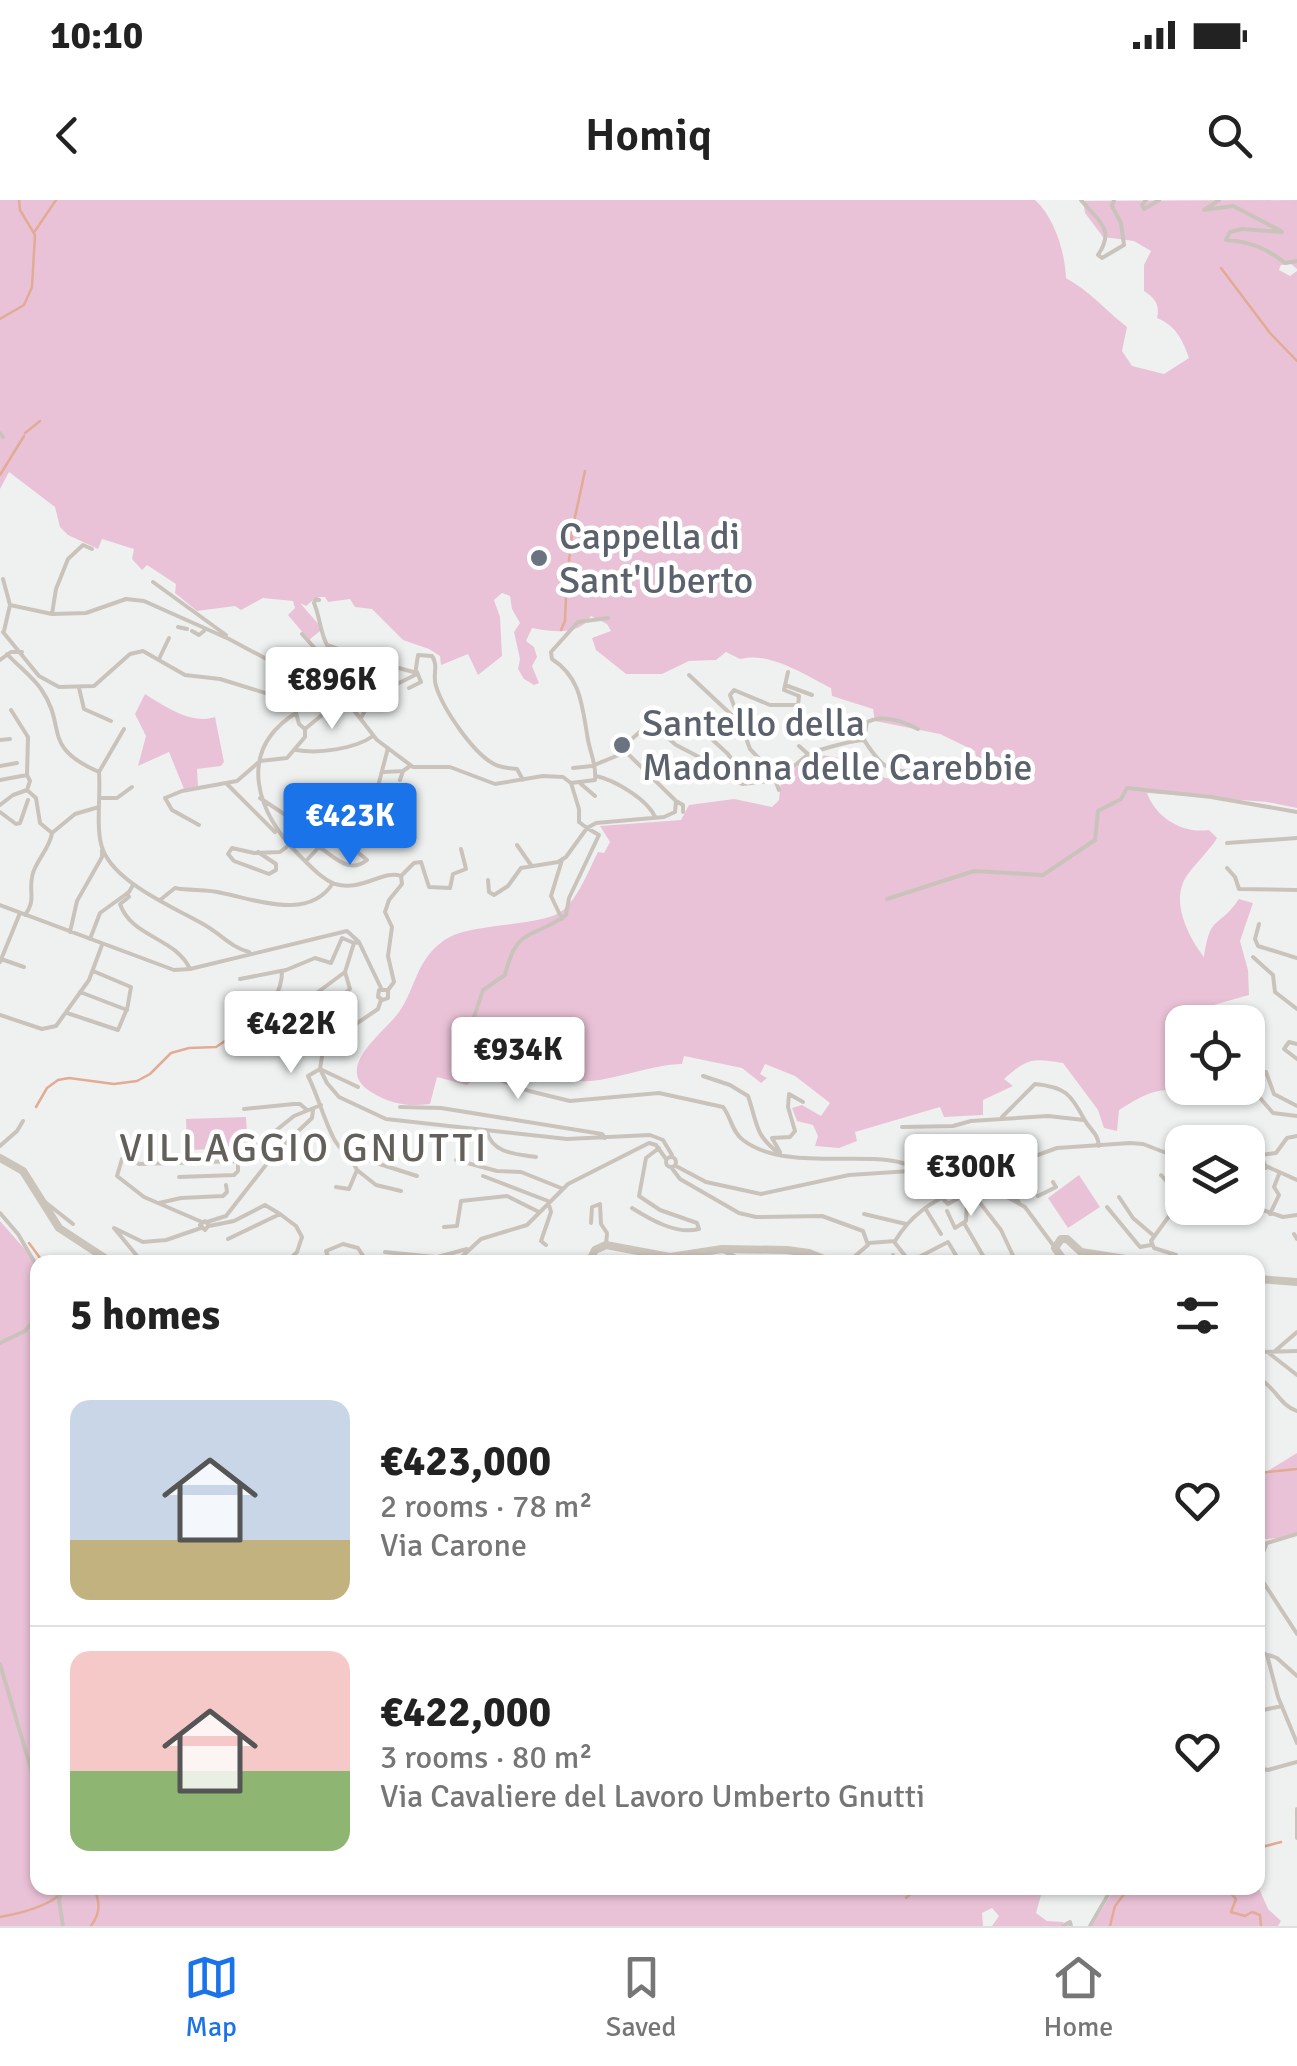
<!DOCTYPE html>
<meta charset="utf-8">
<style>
:root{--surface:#fff;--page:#f2f2f2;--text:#222;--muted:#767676;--line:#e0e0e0;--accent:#1a73e8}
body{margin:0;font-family:Signika,sans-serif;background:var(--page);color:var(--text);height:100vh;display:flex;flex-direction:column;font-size:38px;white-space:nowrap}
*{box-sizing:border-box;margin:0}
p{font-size:32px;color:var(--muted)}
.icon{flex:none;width:55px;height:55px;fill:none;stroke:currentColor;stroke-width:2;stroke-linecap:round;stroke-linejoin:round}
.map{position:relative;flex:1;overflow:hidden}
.sheet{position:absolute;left:30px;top:1055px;width:1235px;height:640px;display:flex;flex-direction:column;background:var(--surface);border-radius:20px;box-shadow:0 2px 8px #0004}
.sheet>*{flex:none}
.fabs{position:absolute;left:1165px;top:805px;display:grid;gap:20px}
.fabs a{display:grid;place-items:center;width:100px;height:100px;border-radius:20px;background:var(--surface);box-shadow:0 2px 8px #0004;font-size:50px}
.price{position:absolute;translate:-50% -85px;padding:0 22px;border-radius:10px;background:#fff;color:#222;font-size:32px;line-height:65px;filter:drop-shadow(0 2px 5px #0008)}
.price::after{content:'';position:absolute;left:50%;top:60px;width:30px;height:22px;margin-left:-15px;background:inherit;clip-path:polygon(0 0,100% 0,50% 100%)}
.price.active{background:var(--accent);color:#fff}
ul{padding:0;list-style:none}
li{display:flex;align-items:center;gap:30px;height:250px;padding:0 40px}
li+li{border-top:2px solid var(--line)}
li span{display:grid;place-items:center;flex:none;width:280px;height:200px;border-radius:20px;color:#555}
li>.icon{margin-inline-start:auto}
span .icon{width:120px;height:120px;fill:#fffc;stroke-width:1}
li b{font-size:42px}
h2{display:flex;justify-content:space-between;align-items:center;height:120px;padding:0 40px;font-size:42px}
.status{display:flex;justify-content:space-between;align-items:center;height:70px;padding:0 50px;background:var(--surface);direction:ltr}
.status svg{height:28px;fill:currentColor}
header{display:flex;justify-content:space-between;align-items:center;height:130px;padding:0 40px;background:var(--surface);font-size:45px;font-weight:600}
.menu{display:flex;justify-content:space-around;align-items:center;height:140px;border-top:2px solid var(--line);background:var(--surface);font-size:28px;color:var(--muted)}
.menu a{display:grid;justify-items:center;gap:5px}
.menu .active{color:var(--accent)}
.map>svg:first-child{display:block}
</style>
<div class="status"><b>10:10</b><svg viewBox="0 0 49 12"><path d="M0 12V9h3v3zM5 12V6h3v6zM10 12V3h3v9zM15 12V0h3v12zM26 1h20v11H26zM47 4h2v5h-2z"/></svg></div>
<header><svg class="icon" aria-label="back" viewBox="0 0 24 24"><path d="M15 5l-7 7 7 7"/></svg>Homiq<svg class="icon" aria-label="search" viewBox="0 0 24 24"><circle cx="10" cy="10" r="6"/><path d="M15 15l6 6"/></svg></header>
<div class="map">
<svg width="1297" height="1726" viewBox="0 0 1297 1726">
<rect width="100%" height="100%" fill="#eff1f1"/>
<!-- green -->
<path fill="#eac2d7" d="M0,0h1035c20,18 30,53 31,78 25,14 38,31 61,49l-5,24 10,15 32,8 25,-16c-6,-18 -14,-33 -32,-40 3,-13 -2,-20 -13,-27v-26l7,-14 -17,-10 -31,-4 -18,-24 -2,-12 214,-1v69l-6,-5 -10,1 -2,5 11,6 7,-5v537l-30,-6 -120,-9c9,25 36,41 62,37l8,8c-8,14 -29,32 -34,45 -10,24 7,56 21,74 7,-45 13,-26 35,-58l14,4 -13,38 8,29 1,25 -39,11 2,14 13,-2 3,4h-46v66h13l-6,3c-32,-4 -42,2 -70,19l-2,21 -13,-3 -6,-18 -35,-47c-31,-5 -35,-5 -59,16l9,7 -30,14v15l-39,2 -4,-10 -85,25 2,9 -18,7 -24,-2 3,-10 -5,-11 -16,-4 -5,-13 10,-3 19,11 9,-13 -35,-27 -30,-12 -5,10 7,4 -6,5 -19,-15 -58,-12 -2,8c-30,0 -78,20 -102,17 -7,-1 -15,-7 -22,-11 -42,-21 -57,-15 -91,15l-30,-8 -7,27c-23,3 -39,0 -59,-12 -39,-24 13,-59 28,-80 17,-24 16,-50 44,-71 24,-18 83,-14 112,-26 21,-9 33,-44 43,-63l6,1 6,-11 -10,-16 81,-6 8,-15 45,-6 38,8 7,-7 2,-21c10,-7 21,-18 32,-22 21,-6 42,8 59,16 35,16 74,4 104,-15l-1,-7 -35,-17 -65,-13 -2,-12 -41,-13 -1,-8c-26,-13 -62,-37 -91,-29l-14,-7 -10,8 -27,1 -27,13h-36l-30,-24 -4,-12 19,-7 -4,-7 -16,-8c-12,20 -38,16 -59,12l-6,13 8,6 3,10 -5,9 7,17 -5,2 -10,-6 -6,-10 2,-10 -6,-27 6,-9 -8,-14 -2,-13 -8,-3 -8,7 6,17 2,39 -24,19 -10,-21 -27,11 -1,-9 -11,-7 -26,-9 -31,-31 -17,-2 -5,-8 -22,3 -3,-5h-8l-11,9 -6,-3 20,23v5l-11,9 -21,-25 7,-7 -2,-7 -30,-3 -22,12 -6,-4 -38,5 -22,-18 1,-9 -29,-19 -5,5 -10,-11 2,-10 -32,-10 -4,10 -30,-14 -8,-8 -5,-20 -46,-35 -9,17z
M145,494c19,12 47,31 70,23l9,45 -3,4 -24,3 1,17 -14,3 -15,-37 -31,14 8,-30 -11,-22z
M246,917l2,31 -61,2 -1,-31z
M1079,975l21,32 -32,21 -20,-30z
M0,1021l37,42 1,625h1005l-7,25 11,8 17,1 -3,4h-69l7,-10 -7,-8 -10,5 1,13h-983z
M1297,1253v83l-39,4v-63z
M1258,1686l10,23 13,12 -3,5h-186l23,-38z"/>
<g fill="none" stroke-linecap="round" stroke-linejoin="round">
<!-- stream -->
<path stroke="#e2ab94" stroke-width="2.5" d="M35,31l21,-31
M1221,68l49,65 27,28
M0,119l24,-14 8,-18 3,-52 -15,-25 -1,-10
M25,233l15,-12
M0,275l24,-39
M568,369l5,-43 12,-55
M561,430l4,-9 2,-48
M36,907l11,-19 11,-8 11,-2 45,6 23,-3 13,-7 21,-21 18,-5 27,-1 30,-20 38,-6 26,-19
M29,1043l14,19
M1258,1273l39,-4
M1258,1648l23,-6
M1226,1688l10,11 -5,13 14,4 7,-4 8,3 1,11
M906,1698l11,-10
M0,1717c23,-4 52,-11 67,-29
M91,1726c10,-14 9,-23 3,-38
M1110,1726l5,-20 14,-18"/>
<!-- minor -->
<path stroke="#cac3bc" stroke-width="4" d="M1081,0c17,21 35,28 17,55l4,3 22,-13 -3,-22 -9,-17 2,-6
M1146,0l-4,5 2,4 15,-9
M1219,0l-15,10 29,-4 48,25
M1282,32l-40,-3 -12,3 -4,8c23,1 40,8 59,23l12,-2
M0,233l3,4
M3,379l7,26 -6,26
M153,382l73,53
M319,400l-3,-1 -2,4c6,14 6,29 13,42l11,4
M10,405l42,9 4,-25 12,-30 15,-14 9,4
M52,414l34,-1 40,-14 18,2 85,38 75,40 24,31
M178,427l9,2
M192,431l7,4 5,-4
M3,432l36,44 20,11 35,-1 36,-32 13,-3 42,24 35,4 68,21 6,5 5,19 6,5 23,-19 21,-6 28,36 36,27h37l45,17 48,-8 20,1 8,6 8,26v13l8,6 9,-5 68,-6 11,-5 1,-11 -50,-49
M302,434l18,20 -12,29
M7,454c11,12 25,22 34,35 27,39 -1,57 58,83 2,23 -4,59 4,78 13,33 70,57 100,74 17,9 27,23 46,28
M379,457l12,3 4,7 22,6
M159,459l10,-21
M0,460l11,-8h11
M689,475l48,45
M364,481l13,12
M785,485l27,10
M79,488l5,21 27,12
M409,488l12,-6 -4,-10
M11,510l17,27 -1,38
M296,513c-61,38 -39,101 3,142 10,10 23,24 36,29 27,8 49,-15 66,-8l1,8 -13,16 -4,12 7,15 -4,29 6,26 -6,8v8l-5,2 -5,-3 1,-7h9
M361,518l12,-22 42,-21 3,-20 14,1c7,10 0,19 4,30 7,23 37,67 58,78 7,4 15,4 23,5l6,11
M704,532l24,22 20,29
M0,540l10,-1
M864,540l3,-18c16,-8 36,-1 51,7
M799,546l10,9
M296,550c22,4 59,-1 77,-14
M0,566l17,-3
M573,568l19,-2 34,-14v-8l24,-21 26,22 25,13 27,21 15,5 26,-3 5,-7 -24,-25 -20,-54 4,-5 36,15h28l1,-9 -15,-6 4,-18
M99,572l25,-43
M384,572l19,-1 7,-5
M774,574c19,0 26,-18 42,-23 15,-4 32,-10 48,-11 13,19 20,33 47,31
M596,576c19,4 52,24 59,41
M774,577l5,13
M0,580l27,-5 3,6 -3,9
M400,580l3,-9
M226,583l49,49
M571,583l24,-3c2,-16 -6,-29 -8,-46 -5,-30 -7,-57 -35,-75l-1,-7 27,-30 30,-4
M581,584l14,12
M378,586l21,13
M102,598h15l15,-11
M260,598l30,20 31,-24
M676,601l7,4v7
M0,605l13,-10 14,-5 9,8 4,25 12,10 23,-19 24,-7
M0,612l16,12 4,-1 8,-23
M290,618l6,11
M199,625l-27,-15 -7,-12 17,-7 55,-10 23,-20 27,-3 18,-21v-8
M1227,643l70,-5
M517,645l14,20
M258,652l18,12v6l-7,4 -35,-13 -6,-7 4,-6 22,5 26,-1 9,-7
M306,661l13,-14c15,9 30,28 48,13l-13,-11 -2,-20 38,-19 -13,-20 11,-42
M1227,668l8,9 4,12 58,1
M401,676l13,-13 7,-1 8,25 21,1 3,-14 13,-5 -5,-20
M488,680l1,12 5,3 14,-9 13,-18 37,-6 8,-5 21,-29 12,7 -30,63 -3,17c-34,25 -49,10 -61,60l-22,15 -10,30 -20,21 2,11 22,19 52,20 41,10 89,-8 64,14c8,10 9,25 20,33 46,36 149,4 174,31
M127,693l2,4 -9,7c12,34 55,33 70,65
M887,699l87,-28 69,4 52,-35 3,-29 23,-12 6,-11 84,9 86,15
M160,700l15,-12c15,3 32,1 47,5 35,7 87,28 111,-10
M0,705l174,65 16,-1 157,-38 12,11 22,46
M25,715c11,-15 4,-22 7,-38 2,-15 18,-28 20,-44
M562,719l-11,-23 11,-36
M1259,724l-4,15 3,7 39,12
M70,732l7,-31 25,-44v-7
M90,739l10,-26 29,-21 4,-7
M1253,757l20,18 2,17 22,17
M1,759l23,8
M0,762l20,-49
M240,779l46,-9 29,-12 16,5 11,-25 12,5 5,-1
M80,792l47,18 4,-23 -38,-16
M314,795l31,-23 9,-29
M67,813l51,17 8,-19
M251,814c20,-2 31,-24 31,-43
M321,814l29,-25 -5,-17
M0,815l42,14 14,-3 33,-46 13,-35
M1297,844l-8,-2 -5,7 13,10
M476,868l9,4 43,-2
M320,869l7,14 12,14 47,22 181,20 83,-4 13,5 9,15
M320,869l-12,7c10,20 15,41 25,61 6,13 19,21 24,33l19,15 25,6
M320,869l3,-19 5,-7 50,-34 3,-9
M320,869l38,18
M1266,872l8,22 23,12
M703,876l27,9 18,11c10,29 6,39 33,59
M1248,884l25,29 24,3
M400,907l41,1 161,26 3,4
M244,909l50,-5h6l7,6
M1002,917l33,-33c30,3 36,10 49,35 6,11 14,14 15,27
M902,927l51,-1 18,-5 77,-5 36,4
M487,932c6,22 30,22 49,25
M0,946l17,-15 6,-10
M342,952l75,24
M780,952l-8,-14 18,-1 5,-6 -7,-24 1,-13 14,8
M938,953l1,6h12
M938,953l10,-3
M666 962a5 5 0 1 1 10 0a5 5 0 1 1-10 0Z
M1248,958l49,22
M456,960l41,11 24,1 40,16
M1010,965l47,-17 73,-5 13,1 39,15
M676,966l30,16 55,12 88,-19 77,-5 44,-12 25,17 5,18 25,14 28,38
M671,967l9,12 59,34 17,4 66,-1 41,15 5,14 -20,17
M1266,968l-5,-13 15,-2 11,-15 10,-2
M1002,973l17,30
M1161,975l20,23
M483,976l65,25 3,11 -10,29 5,4
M179,977l55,-2 4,-4v-10
M978,978l-1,21 24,31 15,32
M336,987l13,2 8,-19
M1038,996l18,-9 -3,-5
M1119,997l14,21 21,18
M943,999l5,5 14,-8 15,3
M45,1002l28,22
M159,1003l22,-5 42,-2 4,-4 -1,-7
M1248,1005l35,12 14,-2
M1107,1007l33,40 11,-2
M632,1008c19,12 45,27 67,21l-2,-6 -37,-13 -21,-14 7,-38 13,-10
M925,1008l16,26
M947,1011l8,17 11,-7 1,-19
M0,1013l18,21 20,34
M864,1014l42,10
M1270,1014l9,-19 -5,-8 5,-13
M205,1021l4,4 -4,5 -5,-5z
M202,1022l-58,-25 -27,-21 5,-17 7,-1 10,6 99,-3 56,-45 27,-11
M207,1022l19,-6 50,-64 36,-34 1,-8
M591,1023l1,-16 8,-3 1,20 6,9 -1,12
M964,1023l21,36
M209,1026l25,-5 31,-16 15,9
M444,1027l13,-1 4,-25 46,-5 32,16
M1294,1034l3,5
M228,1039l52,-25 16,12 6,11 -5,15 -10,10
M869,1043l26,-2c24,-40 57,-45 92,-70
M895,1043l15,19
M385,1052l50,5
M725,1052l23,10
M893,1055v7
M142,1062l-28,-34 29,14 23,-2 35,-12
M330,1062l-4,-11 17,-7 15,4 9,14
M342,1062l4,-5 21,5
M419,1062l48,-13
M456,1062l25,-23 46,-14 41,-41 81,-41 7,2 10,14
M687,1062l19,-7
M915,1062l2,-4 31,-16 12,20
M978,1062l7,-3 5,3
M1180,1062l-4,-7 -22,-7 -3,-7 31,-43
M1258,1103l3,1 -3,9
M0,1143l25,-12 13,-16
M1275,1151l22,-19
M1258,1152l39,-1
M1270,1154l27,21
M1258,1178c17,8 21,27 39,33
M1258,1364l9,-21 30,-9
M1258,1374l39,60
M1258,1450l9,5 11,42 19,46
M1269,1455l8,3 20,18
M0,1464l38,129
M1258,1511l24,-5
M1258,1568l10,2 29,-8
M1297,1609v29
M62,1688l-3,12 4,26
M1063,1726l7,-4 1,4
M1090,1726l22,-38"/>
<!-- secondary -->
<path stroke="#cbc4ba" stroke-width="8" d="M0,958l23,13 36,57 52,34
M589,1062l6,-12 11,-5 64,12 52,-8 65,1 22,3 22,9
M1065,1062l-10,-14 6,-9h6l14,13 64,10
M1258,1079l39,3"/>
</g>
<!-- markers -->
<g fill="#6b7280" stroke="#fff" stroke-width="4">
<circle cx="539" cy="358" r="10"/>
<circle cx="622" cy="545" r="10"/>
</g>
<g text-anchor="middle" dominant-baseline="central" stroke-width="9" stroke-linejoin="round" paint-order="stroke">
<!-- worship labels -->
<g font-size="38" fill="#5b616d" stroke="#fff" text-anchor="start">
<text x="559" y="336">Cappella di<tspan x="559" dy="44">Sant'Uberto</tspan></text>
<text x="642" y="523">Santello della<tspan x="642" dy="44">Madonna delle Carebbie</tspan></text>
</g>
<!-- neighbourhood labels -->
<g font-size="40" letter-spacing="2.5" fill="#63605c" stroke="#fff">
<text x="304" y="948">VILLAGGIO GNUTTI</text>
</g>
</g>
</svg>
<div class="fabs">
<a><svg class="icon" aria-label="locate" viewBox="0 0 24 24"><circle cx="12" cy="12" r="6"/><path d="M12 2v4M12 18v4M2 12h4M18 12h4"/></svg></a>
<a><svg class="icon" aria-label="layers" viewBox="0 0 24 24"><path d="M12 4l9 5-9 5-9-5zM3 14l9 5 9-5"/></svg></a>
</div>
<b class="price" style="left:332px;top:532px">€896K</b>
<b class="price active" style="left:350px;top:668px">€423K</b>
<b class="price" style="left:291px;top:876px">€422K</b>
<b class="price" style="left:518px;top:902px">€934K</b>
<b class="price" style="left:971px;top:1019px">€300K</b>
<section class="sheet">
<h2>5 homes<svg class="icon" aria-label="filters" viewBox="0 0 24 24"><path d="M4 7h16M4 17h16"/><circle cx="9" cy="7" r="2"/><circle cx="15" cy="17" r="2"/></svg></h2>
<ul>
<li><span style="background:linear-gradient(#c9d6e8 70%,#c2b280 0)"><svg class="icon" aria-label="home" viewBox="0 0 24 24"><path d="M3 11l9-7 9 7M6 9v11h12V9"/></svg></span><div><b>€423,000</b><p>2 rooms · 78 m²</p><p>Via Carone</p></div><svg class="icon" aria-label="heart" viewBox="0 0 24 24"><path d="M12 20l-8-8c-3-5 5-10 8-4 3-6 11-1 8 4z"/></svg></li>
<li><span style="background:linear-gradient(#f6c9c9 60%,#8fb573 0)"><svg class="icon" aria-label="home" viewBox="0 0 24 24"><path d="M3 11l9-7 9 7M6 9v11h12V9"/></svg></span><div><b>€422,000</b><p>3 rooms · 80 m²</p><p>Via Cavaliere del Lavoro Umberto Gnutti</p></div><svg class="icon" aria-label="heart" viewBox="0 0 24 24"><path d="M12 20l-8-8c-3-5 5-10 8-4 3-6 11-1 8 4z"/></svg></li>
</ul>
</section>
</div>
<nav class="menu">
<a class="active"><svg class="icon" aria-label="map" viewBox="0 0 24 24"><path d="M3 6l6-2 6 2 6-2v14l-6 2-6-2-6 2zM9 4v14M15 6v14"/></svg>Map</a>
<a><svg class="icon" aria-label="saved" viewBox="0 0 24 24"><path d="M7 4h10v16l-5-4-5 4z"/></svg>Saved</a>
<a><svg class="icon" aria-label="home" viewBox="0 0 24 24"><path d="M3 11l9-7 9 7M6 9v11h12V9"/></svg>Home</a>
</nav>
